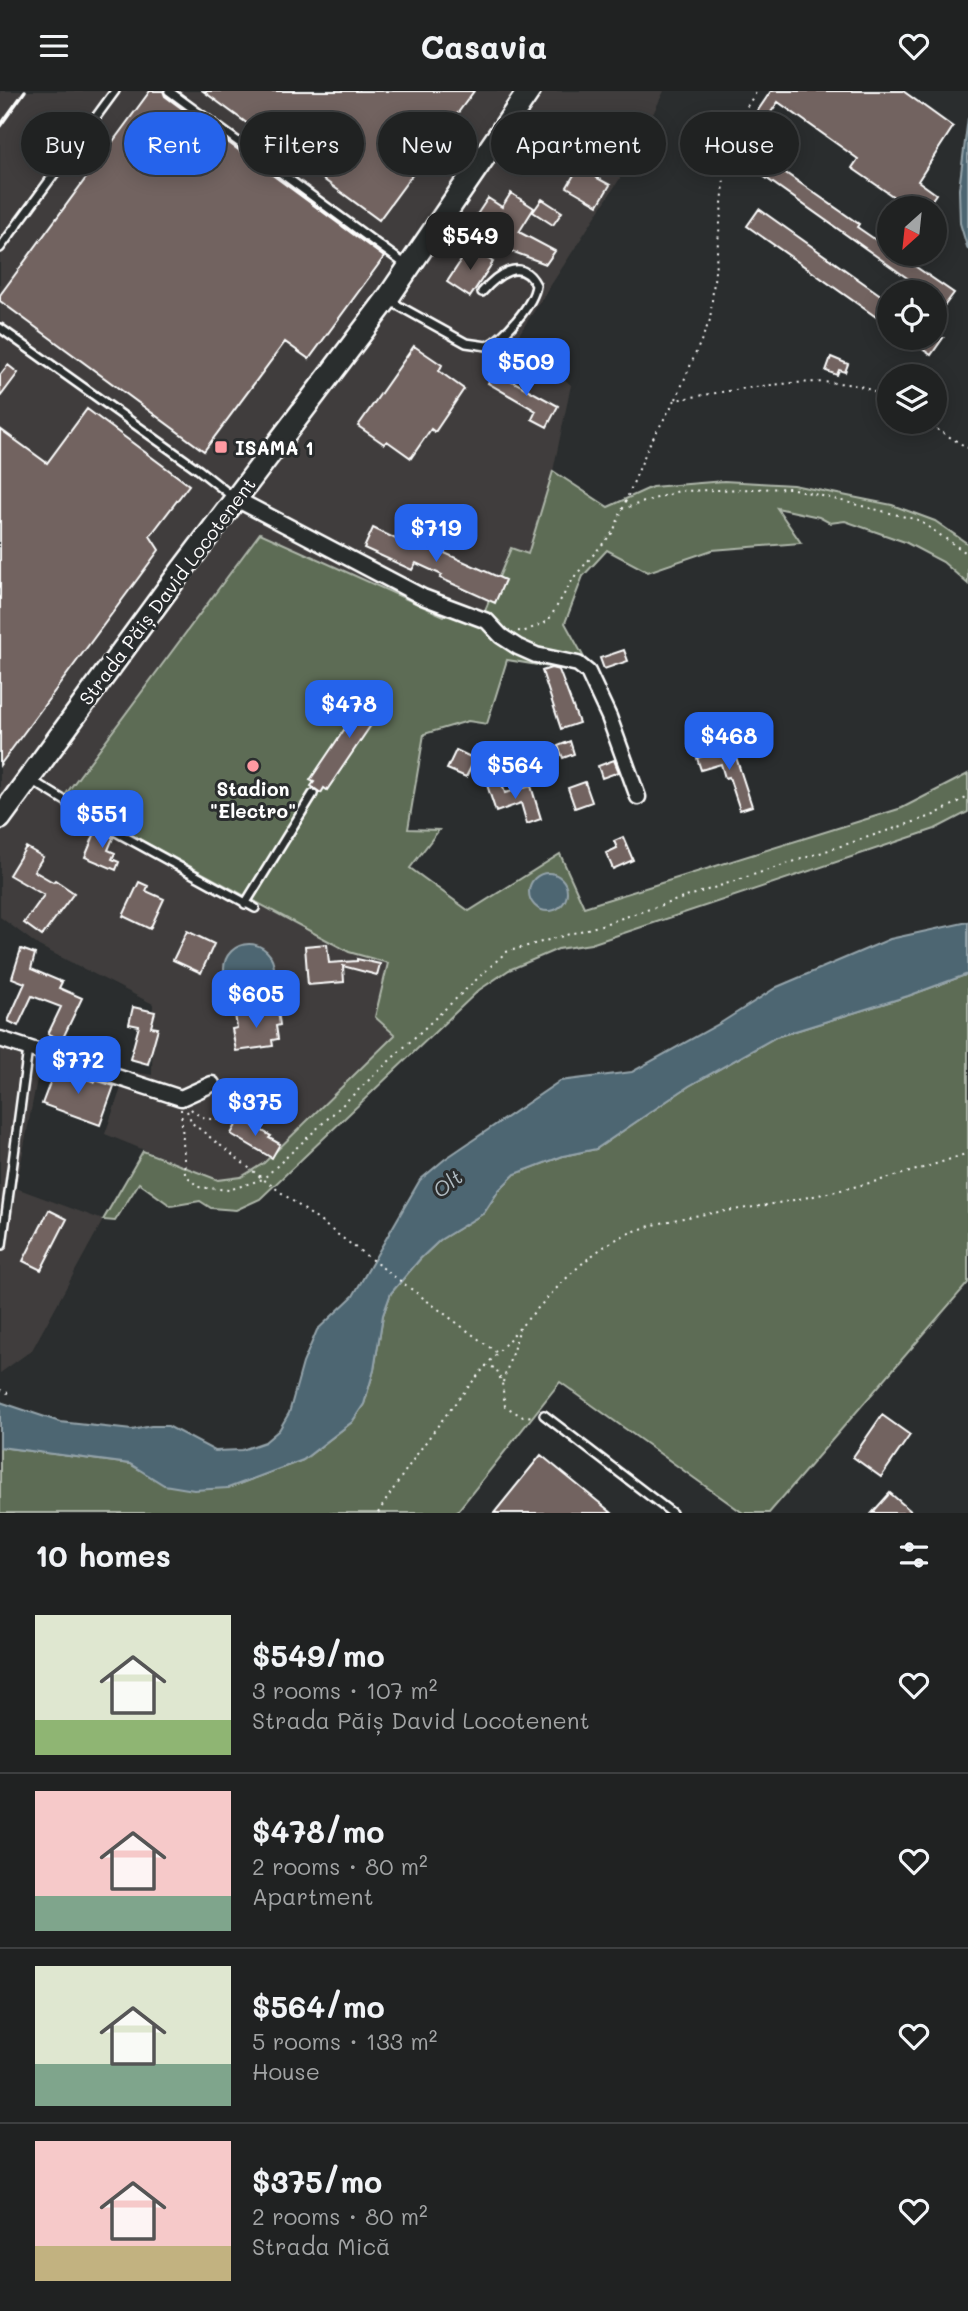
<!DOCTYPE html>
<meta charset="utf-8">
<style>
:root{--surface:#202222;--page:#2d2f2f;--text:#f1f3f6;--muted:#a2a4a5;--line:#3d3f40;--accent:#2563eb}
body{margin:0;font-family:Mali,sans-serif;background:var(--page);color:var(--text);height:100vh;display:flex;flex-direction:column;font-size:26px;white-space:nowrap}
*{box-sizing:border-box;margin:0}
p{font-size:23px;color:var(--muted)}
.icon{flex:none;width:38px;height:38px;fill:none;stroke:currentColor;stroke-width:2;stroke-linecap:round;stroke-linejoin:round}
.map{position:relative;height:1422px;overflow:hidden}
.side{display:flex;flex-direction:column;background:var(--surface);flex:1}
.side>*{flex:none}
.hud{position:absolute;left:21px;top:21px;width:928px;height:63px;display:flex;gap:14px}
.needle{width:46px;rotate:207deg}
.fabs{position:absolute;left:877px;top:105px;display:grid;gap:14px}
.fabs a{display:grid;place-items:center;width:70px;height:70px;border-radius:50%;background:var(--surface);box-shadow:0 4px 18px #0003,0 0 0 2px var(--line);font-size:35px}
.price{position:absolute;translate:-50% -60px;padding:0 16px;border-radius:14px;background:var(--accent);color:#fff;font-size:23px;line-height:46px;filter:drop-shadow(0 2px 4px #0008)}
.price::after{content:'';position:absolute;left:50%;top:42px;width:21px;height:16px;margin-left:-10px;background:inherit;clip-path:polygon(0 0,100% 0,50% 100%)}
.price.selected{background:#222;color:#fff}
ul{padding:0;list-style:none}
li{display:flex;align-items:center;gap:21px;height:175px;padding:0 35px}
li+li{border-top:2px solid var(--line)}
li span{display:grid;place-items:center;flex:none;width:196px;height:140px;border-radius:0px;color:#555}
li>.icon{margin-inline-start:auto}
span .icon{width:84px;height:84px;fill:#fffc;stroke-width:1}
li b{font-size:30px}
h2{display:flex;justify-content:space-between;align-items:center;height:84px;padding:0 35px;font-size:30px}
.pill{padding:0 24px;border-radius:32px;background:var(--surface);box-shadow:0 4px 18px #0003,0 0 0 2px var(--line);font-size:24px;line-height:63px}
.pill.selected{background:var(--accent);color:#fff}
header{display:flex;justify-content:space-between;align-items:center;height:91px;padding:0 35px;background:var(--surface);font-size:32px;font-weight:700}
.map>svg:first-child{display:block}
</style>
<header><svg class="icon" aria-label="menu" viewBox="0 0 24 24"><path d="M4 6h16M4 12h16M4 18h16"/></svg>Casavia<svg class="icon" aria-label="heart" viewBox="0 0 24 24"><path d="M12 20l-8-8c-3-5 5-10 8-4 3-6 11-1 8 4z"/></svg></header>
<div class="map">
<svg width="968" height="1422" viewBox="0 0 968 1422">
<rect width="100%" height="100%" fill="#2a2d2e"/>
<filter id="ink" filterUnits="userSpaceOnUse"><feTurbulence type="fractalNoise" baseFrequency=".0143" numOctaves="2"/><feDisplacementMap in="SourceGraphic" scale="14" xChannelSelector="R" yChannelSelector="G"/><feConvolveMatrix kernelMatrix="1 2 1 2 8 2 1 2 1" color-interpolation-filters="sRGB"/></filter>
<g filter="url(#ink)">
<!-- built -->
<path fill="#403e3d" d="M0,0h664l-36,75 -112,173 55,46 -18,86 -25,83 -17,-6 -27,66 -40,2 -185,-83 -16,363 106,56 39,11 -13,54 20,18 -131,128 -23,14 -23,3 -113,-46 22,-63 25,4 1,-71 -114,-58 -39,-29z
M0,943l44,9 -28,145 87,32 -71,130 -32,23z"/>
<!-- green -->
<path fill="#5d6c54" stroke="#aeb6aa" stroke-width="2" d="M553,380l55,36 44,-20 72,-6 69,4 99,20 43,16 33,23v40l-25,-22 -38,-20 -60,-21 -15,2 -11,-6 -42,-9 24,35 -89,7 -64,22 -41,-22 -24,26 -18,47 22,40 -19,7 -61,-10 -20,64 -19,-3 -44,13 -16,95 31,1 -29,38 59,43 91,-57 24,53 318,-99 66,-34v38l-33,17 -344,115 -33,5 -49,21 -30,20 -219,209 -24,11 -25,-2 -11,-7 -29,5 -32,-23 -24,38 -12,-1 40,-69 75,29 23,-3 23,-14 131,-128 -20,-18 13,-54 -39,-11 -286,-154 197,-265 184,83 40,-3 27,-65 17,6z
M968,883v309l-199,230h-26l-183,-131 -104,131h-456v-66l130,17 15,8 83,16 75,-28 49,-38 12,-18 10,-34 9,-55 8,-22 29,-34 20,-19 44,-27 15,-23 16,-16 48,-18 33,-7 93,-63 87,-49 132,-41z"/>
<!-- water -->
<path fill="#4d6672" stroke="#94a3aa" stroke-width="2" d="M968,27v132l-8,-27 -1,-34z
M529 801a19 19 0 1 1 38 0a19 19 0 1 1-38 0Z
M968,831v52l-60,22 -132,41 -87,49 -93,63 -33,7 -48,18 -16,16 -15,23 -44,27 -20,19 -29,34 -8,22 -9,55 -10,34 -12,18 -49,38 -75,28 -34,2 -30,-5 -34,-21 -130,-17v-45l60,20 72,8 19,-4h17l47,25 27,-1 23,-8 14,-12 10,-17 14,-50 14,-33 36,-34 67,-116 25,-21 115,-78 72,-9 87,-48 58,-37 113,-48z
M224 878a25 25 0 1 1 50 0a25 25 0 1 1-50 0Z"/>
<!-- building -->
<path fill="#726460" stroke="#fff" stroke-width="2" d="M150,0h13l2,5 219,161 -75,102 -24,-17 -81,109 -204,-150v-6z
M203,0h271l-95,129z
M771,0h132l50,36 -35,54 18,13 -10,14h-16l-58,-40 6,-9 -80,-57 -28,41 -10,-6z
M607,31l16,3 -6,34 -16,-3 -3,15 3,2 -4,5 13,7 -12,20 -31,-18 11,-19 3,-18 20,3z
M751,58l108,75 -2,3 32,22v5h8l57,39 -9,12 -11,-7v-6h-7l-185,-131z
M511,102l23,15 -15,24 36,19 -9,13 -70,-26 6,-9 -10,-7 16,-24 14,9z
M542,108l20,13 -9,13 -20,-13z
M759,118l130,92v25l-142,-100z
M470,156l23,15 -23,35 -23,-15z
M906,247h37l-12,17z
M414,255l28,19 -3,6 25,18 -29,43 -4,-3 -20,29 -24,-17 -3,3 -26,-18z
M831,266l17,7 -3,8 -6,-2 -2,5 -11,-4z
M8,274l10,8 -18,24v-22z
M494,280l64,35 -11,21 -15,-8 4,-8 -48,-28z
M87,318l102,76 -39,51 9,14 -159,215v-336l47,34z
M373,437l31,15 3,-7 98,44 -10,23 -55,-25 2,-3 -26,-12 -4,7 -48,-22z
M624,559l4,11 -24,8 -4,-11z
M551,577l8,2 20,53 -18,6 -19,-58z
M373,596l14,9 -4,5 3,2 -59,87 -3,-2 -3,5 -10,-7 3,-4 -4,-2z
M570,650l4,13 -11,4 -5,-12z
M732,654l20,61 -12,4 -11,-33 -4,1 -4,-14 -20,6 -4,-12z
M456,659l19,9 -9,18 -19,-8z
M614,669l5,12 -17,6 -4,-12z
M501,690l4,12 26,-7 10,33 -14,5 -6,-21 -25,9 -9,-27z
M585,691l7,20 -17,6 -7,-20z
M97,737l16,10 -5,12 7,3 -3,6 7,3 -3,8 -31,-13z
M623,746l10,23 -20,9 -7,-16 11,-5 -3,-7z
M26,756l17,10 -9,14 19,11 2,-2 19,13 -32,43 -18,-13 20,-28 -35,-20z
M139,791l9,4 -2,5 18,8 -14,30 -27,-13z
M187,840l27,13 -13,29 -28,-13z
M327,853l2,19 28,-2v-2l23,5 -3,11 -34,-9 1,16 -36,3 -3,-39z
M21,858l14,5 -4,15 31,13 -3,6 23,10 -20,42 -14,-6 13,-27 -29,-11 -14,30 -10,-5 17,-38 -13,-5z
M133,916l22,5 -4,15 7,1 -10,36 -18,-5 9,-33 -10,-2z
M264,919v3l14,-2 2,14 -4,1 2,13 -6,1 1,6 -37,5 -4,-22 5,-1 -2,-14z
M56,976l39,15v-2l19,6 -14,39 -58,-21z
M240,1027l31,18 -2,2 11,6 -8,14 -41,-24z
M49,1119l18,9 -26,51 -18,-9z
M882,1324l28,20 -29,42 -28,-20z
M541,1364l71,58h-118z
M890,1402l23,20h-41z"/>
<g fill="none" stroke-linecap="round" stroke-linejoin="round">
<!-- lane casing -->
<g stroke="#fff" stroke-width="12">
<path id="lane" d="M169,0l237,174
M0,157l115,-157
M390,210l76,42 21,3c17,-8 47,-42 49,-61 -15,-30 -40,-9 -54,7
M0,237l199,142 34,27
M31,689l85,52 139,76
M245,813l68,-110
M2,1154l26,-196
M544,1324l128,98"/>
</g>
<!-- street casing -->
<g stroke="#fff" stroke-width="19">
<path id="street" d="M236,408l187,98 64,24 14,15 17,11 18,8 42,9 10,8 21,45 29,80
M0,948l181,59 31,-14"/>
</g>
<!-- primary casing -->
<g stroke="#fff" stroke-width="26">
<path id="primary" d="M0,727l169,-231 218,-288 142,-208"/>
</g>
<!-- path -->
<path stroke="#fff" stroke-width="2" stroke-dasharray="2 5" stroke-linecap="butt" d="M676,308l34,-79 14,-136 -4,-29 5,-15 32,-49
M925,331l43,26
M622,418l57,-18 111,-3 128,32 50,34
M518,540l5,1 25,-11 27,-45 38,-44 36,-87 26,-45c54,-9 126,-24 179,-15 12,1 24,10 35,15
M181,1018l4,65 13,13 31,3 34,-11 243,-227 92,-26 334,-110 36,-19
M191,1018c20,23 70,3 90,-11
M187,1020l5,12 71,56 233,173
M485,1275l11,2 6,15 3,23 18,11 10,-1
M503,1291l17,-54
M0,1299l8,3
M378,1422c48,-77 98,-139 160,-205 27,-29 56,-61 94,-76 43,-16 91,-20 135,-27 68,-12 137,-29 201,-52"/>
<!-- lane -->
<use href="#lane" stroke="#2a2d2e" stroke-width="7"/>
<!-- street -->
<use href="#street" stroke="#2a2d2e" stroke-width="14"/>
<!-- primary -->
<use href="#primary" stroke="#2a2d2e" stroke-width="21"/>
<!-- rail -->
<path stroke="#fff" stroke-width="3.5" d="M0,35l25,-35"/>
</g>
</g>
<!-- markers -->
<g fill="#ff9aa2" stroke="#2a2d2e" stroke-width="2.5">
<rect x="214" y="349" width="14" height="14" rx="3.5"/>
<circle cx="253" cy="675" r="7"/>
</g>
<g text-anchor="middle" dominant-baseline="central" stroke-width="6" stroke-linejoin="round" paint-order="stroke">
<!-- poi labels -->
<g font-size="19" font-weight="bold" fill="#fff" stroke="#2a2d2e" text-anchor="start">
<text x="235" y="356">ISAMA 1</text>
<text x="253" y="697" text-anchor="middle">Stadion<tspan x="253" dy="22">"Electro"</tspan></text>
</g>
<!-- street labels -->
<g font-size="19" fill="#fff" stroke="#2a2d2e">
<text transform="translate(167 500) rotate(-53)">Strada Păiș David Locotenent</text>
</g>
<!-- water labels -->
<g font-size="21" font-style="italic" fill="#afbac0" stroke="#2a2d2e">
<text transform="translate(447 1092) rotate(-38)">Olt</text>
</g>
</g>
</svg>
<div class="fabs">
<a><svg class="needle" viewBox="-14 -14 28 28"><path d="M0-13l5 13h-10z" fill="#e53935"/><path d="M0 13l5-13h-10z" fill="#a2a4a5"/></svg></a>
<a><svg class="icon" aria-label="locate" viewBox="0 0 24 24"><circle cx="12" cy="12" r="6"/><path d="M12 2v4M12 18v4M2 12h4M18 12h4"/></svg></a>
<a><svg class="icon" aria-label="layers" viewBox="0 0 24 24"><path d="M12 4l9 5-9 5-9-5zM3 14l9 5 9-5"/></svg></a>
</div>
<b class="price selected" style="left:470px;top:181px">$549</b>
<b class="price" style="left:526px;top:307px">$509</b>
<b class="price" style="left:436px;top:473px">$719</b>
<b class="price" style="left:349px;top:649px">$478</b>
<b class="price" style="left:729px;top:681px">$468</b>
<b class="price" style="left:515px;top:710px">$564</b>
<b class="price" style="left:102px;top:759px">$551</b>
<b class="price" style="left:256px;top:939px">$605</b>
<b class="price" style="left:78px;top:1005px">$772</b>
<b class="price" style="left:255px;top:1047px">$375</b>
<div class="hud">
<a class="pill">Buy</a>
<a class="pill selected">Rent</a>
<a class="pill">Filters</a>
<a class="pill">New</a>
<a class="pill">Apartment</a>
<a class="pill">House</a>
</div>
</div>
<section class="side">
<h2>10 homes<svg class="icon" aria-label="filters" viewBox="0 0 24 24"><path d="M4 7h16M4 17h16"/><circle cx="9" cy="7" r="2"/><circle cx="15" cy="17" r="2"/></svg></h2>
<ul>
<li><span style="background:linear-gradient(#dfe7d0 75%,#8fb573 0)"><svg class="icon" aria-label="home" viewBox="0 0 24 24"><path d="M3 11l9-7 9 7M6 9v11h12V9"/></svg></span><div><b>$549/mo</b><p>3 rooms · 107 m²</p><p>Strada Păiș David Locotenent</p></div><svg class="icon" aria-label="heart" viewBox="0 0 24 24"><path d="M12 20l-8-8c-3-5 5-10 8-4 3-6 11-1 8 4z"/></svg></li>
<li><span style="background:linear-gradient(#f6c9c9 75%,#7fa58c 0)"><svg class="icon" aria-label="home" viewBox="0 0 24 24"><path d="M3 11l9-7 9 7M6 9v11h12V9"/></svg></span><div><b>$478/mo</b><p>2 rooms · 80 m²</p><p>Apartment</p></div><svg class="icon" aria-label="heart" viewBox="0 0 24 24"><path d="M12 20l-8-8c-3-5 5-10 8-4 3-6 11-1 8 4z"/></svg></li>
<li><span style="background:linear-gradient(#dfe7d0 70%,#7fa58c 0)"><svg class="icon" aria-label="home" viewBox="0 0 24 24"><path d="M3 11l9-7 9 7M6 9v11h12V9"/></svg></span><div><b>$564/mo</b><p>5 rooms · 133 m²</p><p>House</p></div><svg class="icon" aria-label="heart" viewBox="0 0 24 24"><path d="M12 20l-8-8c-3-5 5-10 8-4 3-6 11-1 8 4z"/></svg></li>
<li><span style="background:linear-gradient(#f6c9c9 75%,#c2b280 0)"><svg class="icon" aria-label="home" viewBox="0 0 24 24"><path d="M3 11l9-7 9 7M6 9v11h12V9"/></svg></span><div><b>$375/mo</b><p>2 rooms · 80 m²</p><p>Strada Mică</p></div><svg class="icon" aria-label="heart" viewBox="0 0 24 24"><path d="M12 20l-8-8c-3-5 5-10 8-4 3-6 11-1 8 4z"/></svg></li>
</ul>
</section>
